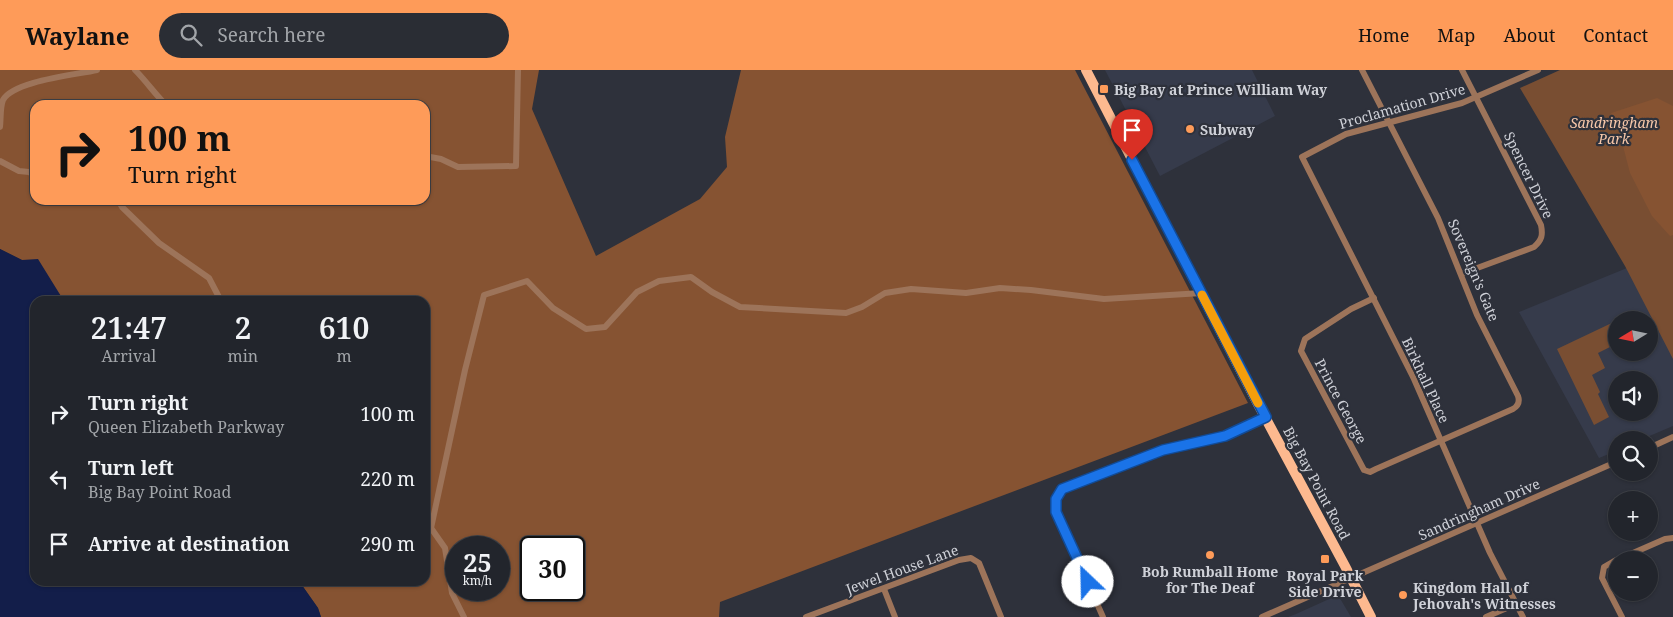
<!DOCTYPE html>
<html lang="en">
<head>
<meta charset="utf-8">
<style>
	:root { --surface:#22252c; --page:#2a2d34; --text:#f1f3f6; --muted:#a2a5a9; --line:#3f4248; --accent:#fe9b59 }
	body { margin:0; font-family:"Noto Serif",serif; background:var(--page); color:var(--text); height:100vh; display:flex; flex-direction:column; font-size:19px; white-space:nowrap }
	* { box-sizing:border-box; margin:0 }
	p { font-size:16px; color:var(--muted) }
	.icon { flex:none; width:28px; height:28px; fill:none; stroke:currentColor; stroke-width:2; stroke-linecap:round; stroke-linejoin:round }
	.map { position:relative; flex:1; overflow:hidden }
	.sheet { position:absolute; left:30px; top:226px; width:400px; height:290px; display:flex; flex-direction:column; background:var(--surface); border-radius:15px; box-shadow:0 1px 4px #0004,0 0 0 1px var(--line) }
	.sheet>* { flex:none }
	.hud { position:absolute; left:30px; top:30px; width:400px; height:105px; border-radius:15px; box-shadow:0 1px 4px #0004,0 0 0 1px var(--line); background:#fe9b59; color:#111; overflow:hidden }
	.needle { width:32px; rotate:260deg }
	.buttons { position:absolute; left:1608px; top:241px; display:grid; gap:10px }
	.buttons a { display:grid; place-items:center; width:50px; height:50px; border-radius:50%; background:var(--surface); box-shadow:0 1px 4px #0004,0 0 0 1px var(--line); font-size:25px }
	.speed { position:absolute; left:445px; top:466px; display:flex; gap:10px; font-size:25px; font-weight:700; text-align:center }
	.speed>* { display:grid; place-content:center; width:65px; height:65px; border-radius:50%; background:var(--surface); box-shadow:0 1px 4px #0004,0 0 0 1px var(--line); line-height:1 }
	.speed small { font-size:12px; font-weight:400 }
	.speed .limit { border:2px solid #111; border-radius:8px; background:#fff; color:#111 }
	.pin { position:absolute; display:grid; place-items:center; width:42px; height:42px; color:#fff; margin:-51px -21px; border-radius:50% 50% 50% 0; rotate:-45deg; box-shadow:0 0 5px #0007 }
	.pin .icon { rotate:45deg }
	.me { position:absolute; width:55px; margin:-28px; rotate:336deg; stroke-linejoin:round; filter:drop-shadow(0 0 4px #0008) }
	.turn { display:flex; align-items:center; gap:18px; height:105px; padding:0 15px; font-size:22px }
	.turn .icon { width:65px; height:65px; stroke-width:2.5 }
	.turn b { display:block; font-size:35px; line-height:42px }
	.eta { display:flex; justify-content:space-evenly; align-items:center; height:85px; text-align:center }
	.eta b { font-size:30px; font-weight:600; line-height:35px }
	ul { padding:0; list-style:none }
	li { display:flex; align-items:center; gap:15px; height:65px; padding:0 15px }
	li div { flex:1 }
	li b { display:block; font-size:19px }
	li em { font-style:normal }
	header { display:flex; align-items:center; gap:30px; box-sizing:border-box; height:70px; padding:0 25px; background:var(--accent); color:#111 }
	header strong { font-size:24px }
	nav { display:flex; gap:28px; margin-inline-start:auto; font-size:18px }
	.search { width:350px; height:45px; background:var(--page); display:flex; align-items:center; gap:12px; box-sizing:border-box; padding:0 18px; border-radius:28px; color:var(--muted); font-size:19px }
	.map>svg:first-child { display:block }
</style>
</head>
<body>
<header>
<strong>Waylane</strong>
<div class="search"><svg class="icon" aria-label="search" viewBox="0 0 24 24"><circle cx="10" cy="10" r="6"/><path d="M15 15l6 6"/></svg>Search here</div>
<nav><a>Home</a><a>Map</a><a>About</a><a>Contact</a></nav>
</header>
<div class="map">
<svg width="1673" height="547" viewBox="0 0 1673 547">
	<rect width="100%" height="100%" fill="#2e313b"/>
	<!-- built -->
	<g fill="#363b4b" fill-rule="evenodd">
		<path d="M1105,0H1252L1275,46L1160,106Z"/>
		<path d="M1627,198L1673,287V356L1640,370H1616V381L1599,388L1519,242ZM1616,250H1649V282H1616ZM1616,310H1649V342H1616Z"/>
		<path d="M1338,525L1351,547H1288L1296,544Z"/>
	</g>
	<!-- green -->
	<g fill="#794e32">
		<path d="M1560,0H1673V289L1625,196L1520,18Z"/>
		<path d="M1616,251V274L1598,283L1605,298L1592,305L1600,322L1598,324L1609,347L1594,355L1557,279Z"/>
	</g>
	<!-- forest -->
	<g fill="#865332" fill-rule="evenodd">
		<path d="M0,0H539L532,39L596,186L700,129L727,97L725,67L741,0H1075L1248,333L720,532L719,547H321L318,538L299,511H425V231H64L22,190L0,179ZM35,35H425V130H35ZM456,478H499V520H456ZM531,478H574V520H531Z"/>
		<path d="M1657,28L1673,36V165L1670,166L1652,146L1630,103L1618,57L1611,43Z"/>
	</g>
	<!-- water -->
	<path fill="#131e4a" d="M0,179L22,190L38,189L64,231H35V511H299L318,538L321,547H0Z"/>
	<g fill="none" stroke-linecap="round" stroke-linejoin="round">
		<!-- minor -->
		<g stroke="#9d745a" stroke-width="6">
			<path d="M135,0C146,11 155,24 166,35"/>
			<path d="M1362,0L1438,148L1477,245L1518,326C1520,332 1518,336 1513,339L1376,399L1370,402L1364,400L1301,281L1305,269L1351,239L1374,228"/>
			<path d="M0,57C1,48 0,38 3,30C13,11 75,5 97,0"/>
			<path d="M425,86L441,89L458,97L516,96L518,0"/>
			<path d="M0,91L19,101L29,102L35,106"/>
			<path d="M118,130L122,137L159,173L209,208L221,231"/>
			<path d="M292,130H298"/>
			<path d="M1461,204L1534,177C1542,170 1543,165 1541,155L1462,0"/>
			<path d="M1649,378L1673,367"/>
			<path d="M425,454L431,458L445,478L452,523L464,547"/>
			<path d="M431,458L465,300L484,225L527,211L553,238L586,259L605,257L637,222L659,211L691,207L712,222L740,237L846,243L862,237L885,223L911,219L966,223L1000,218L1031,220L1104,229L1202,223"/>
			<path d="M1616,490L1604,497L1602,508L1622,547"/>
			<path d="M1617,490L1665,469L1673,468"/>
			<path d="M884,519L895,547"/>
			<path d="M806,547L959,490L971,488L979,493L1001,547"/>
			<path d="M1103,547L1056,442C1055,433 1055,426 1062,419L1163,381L1225,366L1265,347"/>
			<path d="M1262,547L1616,392"/>
			<path d="M1486,547L1516,534"/>
			<path d="M1523,547L1490,483L1414,309L1302,87L1346,64L1462,33L1538,0"/>
		</g>
		<!-- primary -->
		<path stroke="#fdb98f" stroke-width="10" d="M1086,0L1258,334L1345,496L1371,547"/>
	</g>
	<g fill="none" stroke-linecap="round" stroke-linejoin="round">
		<!-- route casing -->
		<g stroke="#114b97" stroke-width="12">
			<path id="route" d="M1088,512L1056,442V429L1062,419L1163,380L1225,366L1266,347L1132,90"/>
		</g>
		<!-- route -->
		<use href="#route" stroke="#1a73e8" stroke-width="9"/>
		<!-- slow -->
		<path stroke="#f59e0b" stroke-width="9" d="M1202,225L1258,333"/>
	</g>
	<!-- markers -->
	<g fill="#fe9b59" stroke="#2e313b" stroke-width="2">
		<rect x="1099" y="14" width="10" height="10" rx="2.5"/>
		<circle cx="1190" cy="59" r="5"/>
		<circle cx="1210" cy="485" r="5"/>
		<rect x="1320" y="484" width="10" height="10" rx="2.5"/>
		<circle cx="1403" cy="525" r="5"/>
	</g>
	<g text-anchor="middle" dominant-baseline="central" stroke-width="4.5" stroke-linejoin="round" paint-order="stroke">
		<!-- poi labels -->
		<g font-size="14" font-weight="bold" fill="#cfd1d8" stroke="#2e313b" text-anchor="start">
			<text x="1114" y="19">Big Bay at Prince William Way</text>
			<text x="1200" y="59">Subway</text>
			<text x="1210" y="501" text-anchor="middle">Bob Rumball Home<tspan x="1210" dy="16">for The Deaf</tspan></text>
			<text x="1325" y="505" text-anchor="middle">Royal Park<tspan x="1325" dy="16">Side Drive</tspan></text>
			<text x="1413" y="517">Kingdom Hall of<tspan x="1413" dy="16">Jehovah's Witnesses</tspan></text>
		</g>
		<!-- street labels -->
		<g font-size="14" fill="#cfd1d8" stroke="#2e313b">
			<text transform="translate(1402 36) rotate(-16)">Proclamation Drive</text>
			<text transform="translate(1529 105) rotate(64)">Spencer Drive</text>
			<text transform="translate(1474 200) rotate(67)">Sovereign's Gate</text>
			<text transform="translate(1426 310) rotate(65)">Birkhall Place</text>
			<text transform="translate(1341 331) rotate(62)">Prince George</text>
			<text transform="translate(1317 413) rotate(62)">Big Bay Point Road</text>
			<text transform="translate(1479 439) rotate(-24)">Sandringham Drive</text>
			<text transform="translate(902 499) rotate(-20)">Jewel House Lane</text>
		</g>
		<!-- park labels -->
		<g font-size="14" font-style="italic" fill="#f7c7a9" stroke="#2e313b">
			<text x="1614" y="52">Sandringham<tspan x="1614" dy="16">Park</tspan></text>
		</g>
	</g>
</svg>
<div class="buttons">
<a><svg class="needle" viewBox="-14 -14 28 28"><path d="M0-13l5 13h-10z" fill="#e53935"/><path d="M0 13l5-13h-10z" fill="#a2a5a9"/></svg></a>
<a><svg class="icon" aria-label="sound" viewBox="0 0 24 24"><path d="M4 9h4l5-4v14l-5-4H4zM17 9q2 3 0 6"/></svg></a>
<a><svg class="icon" aria-label="search" viewBox="0 0 24 24"><circle cx="10" cy="10" r="6"/><path d="M15 15l6 6"/></svg></a>
<a>+</a>
<a>−</a>
</div>
<div class="speed"><div>25<small>km/h</small></div><div class="limit">30</div></div>
<div class="pin" style="left:1132px;top:90px;background:#d93025"><svg class="icon" aria-label="arrive" viewBox="0 0 24 24"><path d="M6 21V4h12l-3 4 3 4H6"/></svg></div>
<svg class="me" style="left:1088px;top:512px" viewBox="-20 -20 40 40"><circle r="19" fill="#fff"/><path d="M0-13L10 11 0 6-10 11z" fill="#1a73e8"/></svg>
<div class="hud">
<div class="turn"><svg class="icon" aria-label="right" viewBox="0 0 24 24"><path d="M7 20v-9h11M14 6l5 5-5 5"/></svg><div><b>100 m</b>Turn right</div></div>
</div>
<section class="sheet">
<div class="eta">
<div><b>21:47</b><p>Arrival</p></div>
<div><b>2</b><p>min</p></div>
<div><b>610</b><p>m</p></div>
</div>
<ul>
<li><svg class="icon" aria-label="right" viewBox="0 0 24 24"><path d="M7 20v-9h11M14 6l5 5-5 5"/></svg><div><b>Turn right</b><p>Queen Elizabeth Parkway</p></div><em>100 m</em></li>
<li><svg class="icon" aria-label="left" viewBox="0 0 24 24"><path d="M17 20v-9H6M10 6l-5 5 5 5"/></svg><div><b>Turn left</b><p>Big Bay Point Road</p></div><em>220 m</em></li>
<li><svg class="icon" aria-label="arrive" viewBox="0 0 24 24"><path d="M6 21V4h12l-3 4 3 4H6"/></svg><div><b>Arrive at destination</b></div><em>290 m</em></li>
</ul>
</section>
</div>
</body>
</html>
